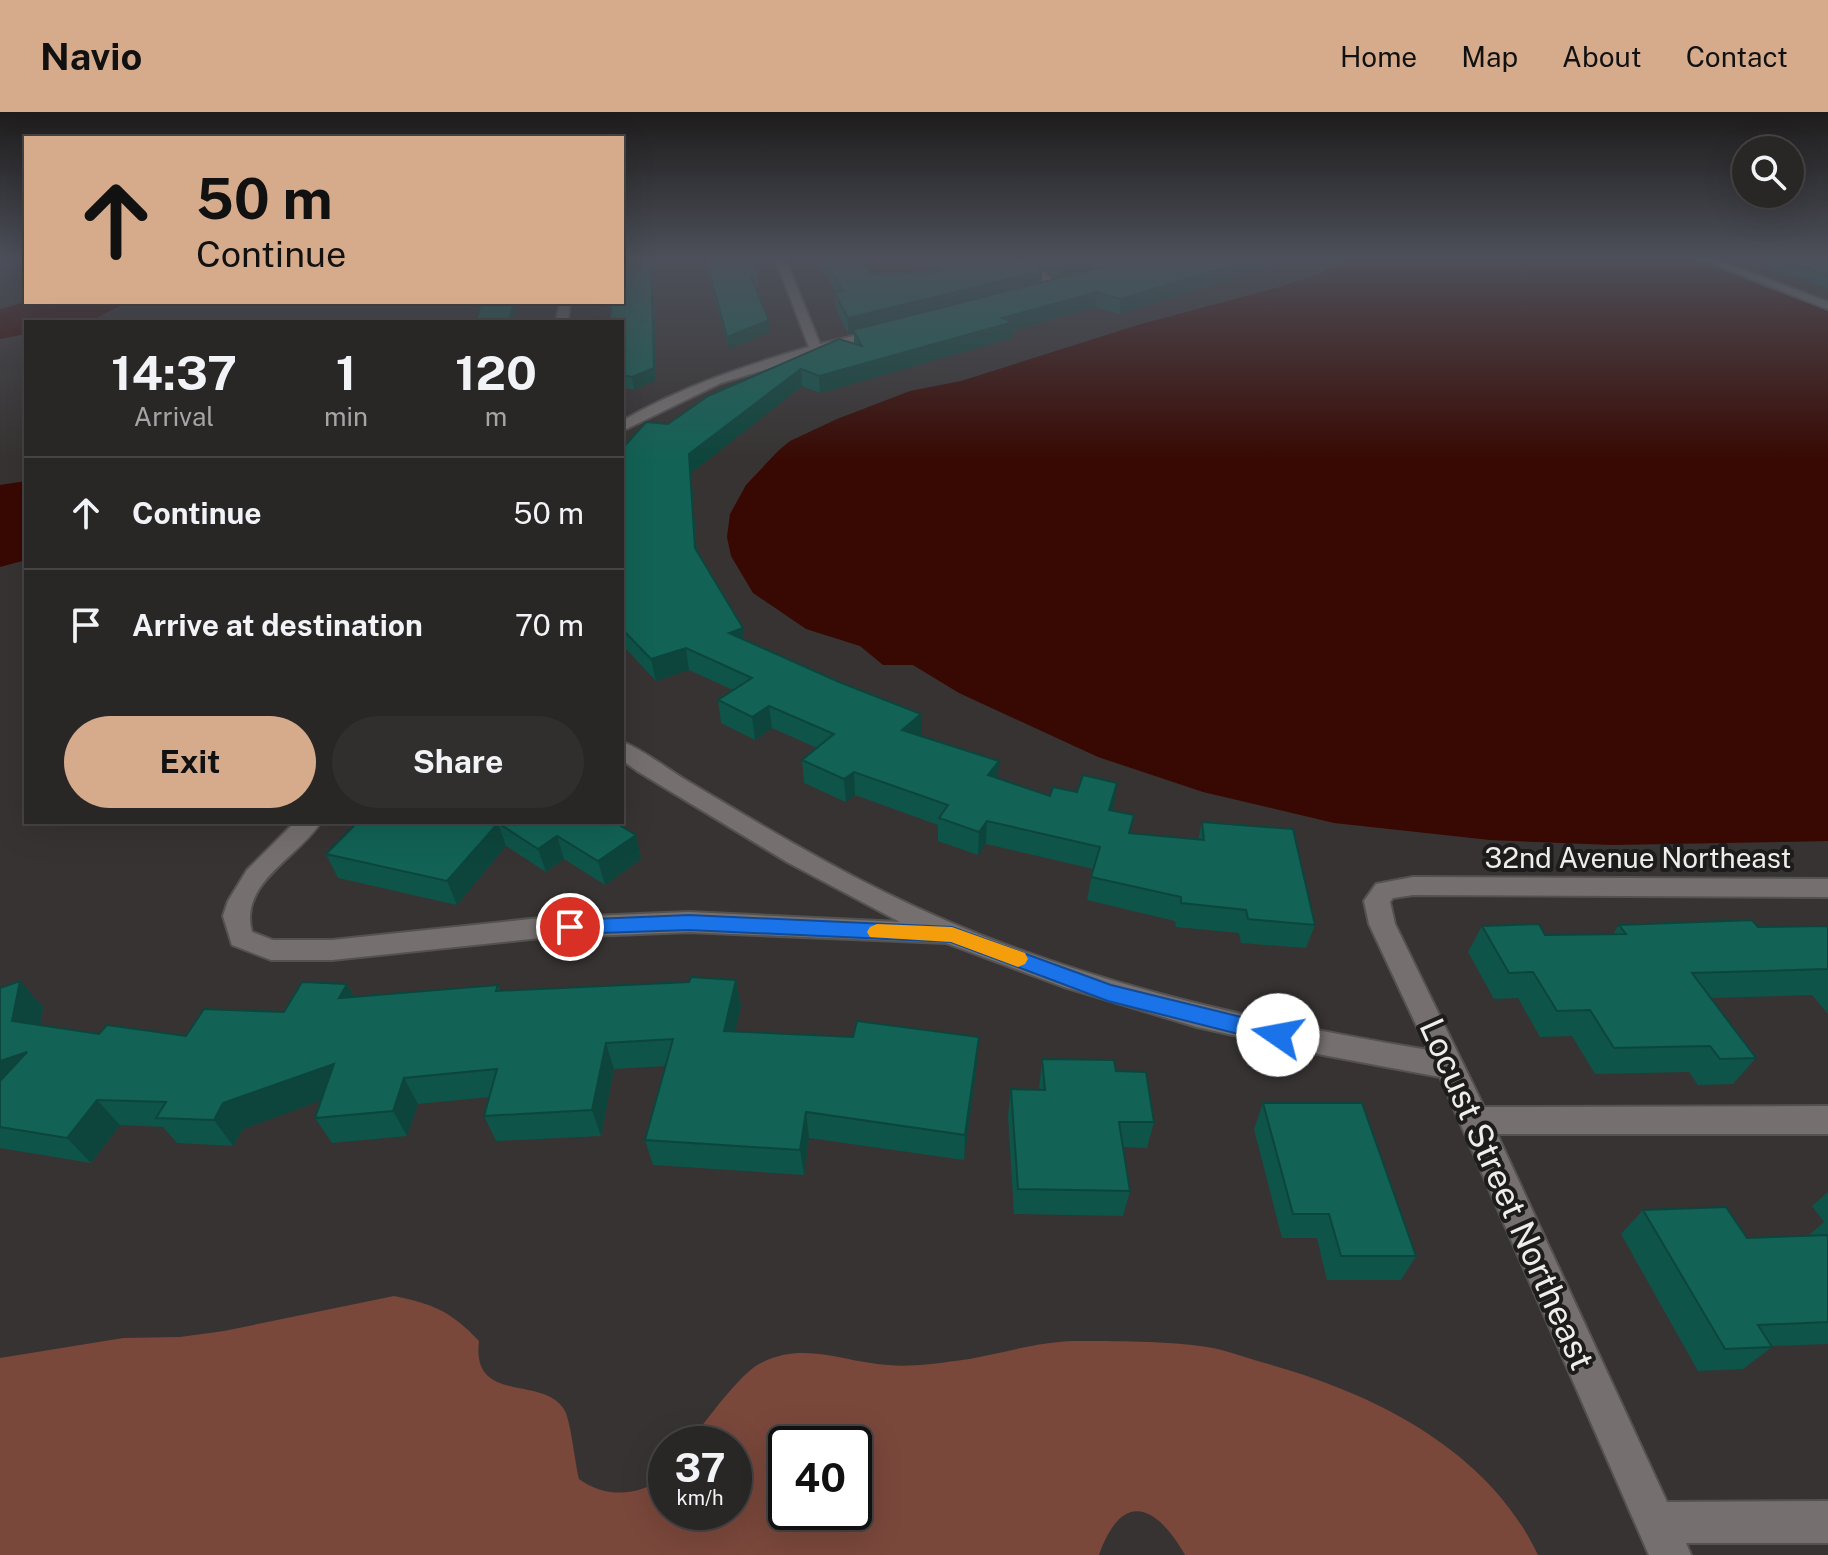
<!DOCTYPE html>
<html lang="en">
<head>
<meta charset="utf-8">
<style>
	:root { --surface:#292626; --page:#312e2e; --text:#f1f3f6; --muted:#a5a5a7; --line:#454343; --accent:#d6ab8b }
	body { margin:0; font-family:"Public Sans",sans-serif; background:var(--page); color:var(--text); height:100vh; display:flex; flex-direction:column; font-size:30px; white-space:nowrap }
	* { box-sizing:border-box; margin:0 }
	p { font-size:26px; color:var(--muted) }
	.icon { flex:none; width:44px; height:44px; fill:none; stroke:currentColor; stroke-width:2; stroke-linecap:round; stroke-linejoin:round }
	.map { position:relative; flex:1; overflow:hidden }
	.panel { position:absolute; left:24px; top:208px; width:600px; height:504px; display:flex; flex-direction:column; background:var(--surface); border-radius:0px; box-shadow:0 8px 32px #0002,0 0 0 2px var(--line) }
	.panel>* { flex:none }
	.top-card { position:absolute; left:24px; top:24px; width:600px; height:168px; border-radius:0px; box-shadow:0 8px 32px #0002,0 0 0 2px var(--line); background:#d6ab8b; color:#111; overflow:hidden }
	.buttons { position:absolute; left:1732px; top:24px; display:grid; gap:16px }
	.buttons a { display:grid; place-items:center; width:72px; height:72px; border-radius:50%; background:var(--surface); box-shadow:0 8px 32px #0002,0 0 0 2px var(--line); font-size:40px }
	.speed { position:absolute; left:648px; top:1314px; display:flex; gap:16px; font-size:40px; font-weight:700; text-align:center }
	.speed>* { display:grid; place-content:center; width:104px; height:104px; border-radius:50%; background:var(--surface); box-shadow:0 8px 32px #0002,0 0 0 2px var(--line); line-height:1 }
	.speed small { font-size:20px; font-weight:400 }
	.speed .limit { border:4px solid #111; border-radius:12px; background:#fff; color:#111 }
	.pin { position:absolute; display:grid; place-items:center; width:68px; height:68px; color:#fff; margin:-34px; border:4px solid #fff; border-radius:50%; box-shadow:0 2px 8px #0007 }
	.me { position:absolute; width:88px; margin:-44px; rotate:282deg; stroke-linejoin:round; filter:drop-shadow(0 0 6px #0008) }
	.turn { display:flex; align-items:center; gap:28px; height:168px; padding:0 40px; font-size:36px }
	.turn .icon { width:104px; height:104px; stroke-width:2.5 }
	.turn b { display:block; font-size:56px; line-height:68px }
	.eta { display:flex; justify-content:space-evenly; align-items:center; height:136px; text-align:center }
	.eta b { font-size:48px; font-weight:700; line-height:56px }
	.action { display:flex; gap:16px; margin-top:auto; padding:16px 40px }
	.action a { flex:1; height:92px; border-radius:48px; background:var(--accent); color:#111; font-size:32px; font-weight:700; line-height:92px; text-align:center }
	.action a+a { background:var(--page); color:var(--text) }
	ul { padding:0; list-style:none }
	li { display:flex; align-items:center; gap:24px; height:112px; padding:0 40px; border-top:2px solid var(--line) }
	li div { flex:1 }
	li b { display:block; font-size:30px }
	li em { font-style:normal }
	header { display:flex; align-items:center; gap:48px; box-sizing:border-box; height:112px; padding:0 40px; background:var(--accent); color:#111 }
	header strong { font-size:38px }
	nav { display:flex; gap:44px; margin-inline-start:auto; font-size:28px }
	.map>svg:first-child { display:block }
</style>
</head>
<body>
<header>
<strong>Navio</strong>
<nav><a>Home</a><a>Map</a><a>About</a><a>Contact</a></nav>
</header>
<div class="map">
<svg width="1828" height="1443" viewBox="0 0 1828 1443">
	<rect width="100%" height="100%" fill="#373332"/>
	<!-- green -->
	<path fill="#7a473b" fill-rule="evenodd" d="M394,1184C433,1192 451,1199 479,1229C471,1294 545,1262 565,1299C571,1311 575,1351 579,1367C606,1387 640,1384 666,1364V1400H734V1332H690L691,1328C705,1310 740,1262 759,1252C802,1228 843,1250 888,1253C909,1255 934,1252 955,1249C995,1244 1033,1230 1074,1229C1112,1229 1170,1229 1207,1235C1226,1238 1246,1246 1265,1251C1373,1281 1488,1337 1538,1443H1185C1156,1392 1122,1378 1099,1443H0V1246L123,1226L180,1225L224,1219ZM786,1332H854V1400H786Z"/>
	<!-- water -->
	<g fill="#380902">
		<path d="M1348,146H1688L1828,199V729L1612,733L1490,728L1334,711L1203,680L1098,645L959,581L913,553H883L860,534L806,517L753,481L731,444L727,425L730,402L746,373L778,339L790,329L837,307L910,279L961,269L1141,212L1276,176L1316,163Z"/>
		<path d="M26,190H123V192L89,210H26V222L0,227V197Z"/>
		<path d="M26,369V448L0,455V373Z"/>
	</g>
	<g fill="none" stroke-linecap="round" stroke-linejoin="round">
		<!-- minor casing -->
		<g stroke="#545251" stroke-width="4">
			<g id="minor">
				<path d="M775,146H785L820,232L883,217L889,220L721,271L622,319V309C681,275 744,254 809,235Z"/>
				<path d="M1019,146H1029L1058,174V178H1050Z"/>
				<path d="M1699,146H1712L1828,190V197Z"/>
				<path d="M1806,146L1828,149V155L1808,148Z"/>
				<path d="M560,190H570L568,210H556Z"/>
				<path d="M622,630C639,635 672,660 689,670C753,708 817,747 884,780C1055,865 1241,907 1428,938L1369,812L1364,789L1376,772L1413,765L1828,767V785L1413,783L1393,786L1390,790L1395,812L1484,995L1828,994V1022H1497L1667,1390L1828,1389V1431H1686L1691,1443H1649L1440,965L1323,943L1197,915L1064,875L946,831L689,820L540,826L332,848H271L232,833L223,804L228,789L247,758L295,710H321C299,745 238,771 252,820L273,828H332L540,806L689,800L900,810L787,750L637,659L622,648Z"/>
			</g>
		</g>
		<!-- minor -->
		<use href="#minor" fill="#75706f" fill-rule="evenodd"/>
	</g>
	<!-- wall -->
	<g fill="#0f5449">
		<path d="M622,146H656H653L656,268L634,278L622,275V210L611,197H609L608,190H622Z"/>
		<path d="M706,146L758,165V176H756L769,208L770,220L729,237L708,163Z"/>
		<path d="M815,146H860L872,163L931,160L919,146H1029L1042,159L1041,170L1055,167L1033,146H1283L1282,151L1120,202L1095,195L1013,219L1012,226L820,281L802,274L691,361L697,440L743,516L744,528L921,624L999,649L997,666L1050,684L1077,680L1117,671L1112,698L1131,721L1198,728L1202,710L1315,813L1306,836L1241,831L1239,821L1176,815L1175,809L1087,788L1093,757L986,732L978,743L938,729V713L855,683L846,690L804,671L802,648L817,636L772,616L755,628L721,611L718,588L733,578L689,558L656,569L622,533V337L668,312L854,232V220L848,222L835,195V180Z"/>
		<path d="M1743,146H1828V147L1744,146Z"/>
		<path d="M1774,148H1828V177L1805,168L1769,158Z"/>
		<path d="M358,710H614L636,723L641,747L605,773L564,747L546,760L506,734L457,793L338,766L326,742Z"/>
		<path d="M1619,813L1758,815L1828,814V902L1812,883L1711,886L1756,946L1733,972L1698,973L1689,960L1595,962L1572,924L1540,925L1518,886L1494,887L1468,840L1482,814L1545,823L1613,822Z"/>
		<path d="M736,868L741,894L735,919L977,951L964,1048L809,1026L804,1063L653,1053L645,1028L666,954L614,957L601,1024L496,1029L484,1004L489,985L418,992L407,1024L332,1031L315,1006L322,988L243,1017L233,1034L177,1031L163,1015L120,1013L91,1051L0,1036V876L20,869L43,895L40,913L99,922L186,924L284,900L347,872L354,885L498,873L500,879Z"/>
		<path d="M1042,947L1116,959L1154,1010L1147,1036L1123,1035L1130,1079L1123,1104L1014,1102L1008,1003L1011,977L1039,978Z"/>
		<path d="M1263,991L1416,1144L1401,1168H1327L1317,1126H1282L1254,1017Z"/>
		<path d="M1828,1080V1232L1771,1234L1772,1235L1743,1257L1698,1259L1621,1122L1643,1098L1747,1126L1808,1124L1824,1110L1812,1094Z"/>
	</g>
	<!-- shaded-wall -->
	<g fill="#0d453c">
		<path d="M651,146H653L656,268L634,278L632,265Z"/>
		<path d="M1095,146H1150L1057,169L1058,154Z"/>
		<path d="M1256,146H1283L1282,151L1120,202L1121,187Z"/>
		<path d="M1042,159L1041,173L853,218L854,220L848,222V206Z"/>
		<path d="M1097,180L1095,195L1013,219L1012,226L820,281L819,264L1002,206Z"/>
		<path d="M514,190H519L514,210H509Z"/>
		<path d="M769,208L770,220L729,237L727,225Z"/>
		<path d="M801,257L802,274L691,361L698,457L695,436L689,342Z"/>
		<path d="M743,516L745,538L729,521Z"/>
		<path d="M686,536L689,558L656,569L651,547Z"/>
		<path d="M769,594L772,616L755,628L752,605Z"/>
		<path d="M921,602V624L902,618Z"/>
		<path d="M999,649L997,672L988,663Z"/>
		<path d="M854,660L855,683L846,690L844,667Z"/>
		<path d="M1117,671L1114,694L1105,721L1109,698Z"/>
		<path d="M987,709L986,732L978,743L979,720Z"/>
		<path d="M498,711L506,734L457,793L447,769Z"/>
		<path d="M636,723L641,747L605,773L598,749Z"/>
		<path d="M557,724L564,747L546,760L538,737Z"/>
		<path d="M736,868L741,894L729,945L724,919Z"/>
		<path d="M20,869L43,895L36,935L12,909Z"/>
		<path d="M347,872L361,898L339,886Z"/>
		<path d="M979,925L977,951L964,1048L965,1023Z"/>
		<path d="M606,931L614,957L601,1024L592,998Z"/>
		<path d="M27,940L0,983V949Z"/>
		<path d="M334,952L350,978L243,1017L233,1034L214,1008L223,991Z"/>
		<path d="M404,966L418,992L407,1024L393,999Z"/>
		<path d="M97,988L120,1013L91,1051L67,1026Z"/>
		<path d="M806,1000L809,1026L804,1063L800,1038Z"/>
	</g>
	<!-- building -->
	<g fill="#126255" stroke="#0d453c" stroke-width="2">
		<path d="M622,146H651L654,256L632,265L622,263V210H609L612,190H622Z"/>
		<path d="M706,146H752L758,165H751L769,208L727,225L707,152Z"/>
		<path d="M822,146H860L872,163L942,159L930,146H1029L1042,159L848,206L834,180L843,179Z"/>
		<path d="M1049,146H1095L1058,154Z"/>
		<path d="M1138,146H1256L1121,187L1097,180L1002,206L1013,210L819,264L801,257L689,342L695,436L743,516L729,521L839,570L921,602L902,618L999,649L988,663L1050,684L1053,675L1077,680L1083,663L1117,671L1109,698L1134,703L1129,721L1204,728L1202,710L1293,717L1315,813L1248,807L1246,798L1181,791V785L1091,765L1100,735L987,709L979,720L939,706L948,693L854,660L844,667L802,648L834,622L769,594L752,605L718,588L752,566L686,536L651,547L622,517V337L646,310L668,312L708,284L839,227L862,234L853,218Z"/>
		<path d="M1774,148H1828V165L1810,157Z"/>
		<path d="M481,190H514L509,210H476Z"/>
		<path d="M358,710H614L636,723L598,749L557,724L538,737L498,711L447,769L326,742Z"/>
		<path d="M1752,808L1758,815L1828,814V857L1692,861L1756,946L1720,947L1710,934L1614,936L1590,898L1557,899L1533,860L1509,861L1482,814L1539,812L1545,823L1626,822L1619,813Z"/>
		<path d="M691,865L736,868L724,919L853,925L857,909L979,925L965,1023L806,1000L800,1038L645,1028L673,927L606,931L592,998L484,1004L497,957L404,966L393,999L315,1006L334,952L223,991L214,1008L156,1006L166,990L97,988L67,1026L0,1015V969L27,940L0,949V876L20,869L12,909L99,922L107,913L186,924L204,897L284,900L302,870L347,872L339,886L498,873L496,879L689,870Z"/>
		<path d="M1042,947L1114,948L1116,959L1146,960L1154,1010H1119L1130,1079L1018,1077L1011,977L1045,978Z"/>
		<path d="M1263,991H1362L1416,1144H1341L1329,1102H1293Z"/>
		<path d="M1726,1095L1747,1126L1828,1123V1210L1758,1213L1772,1235L1725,1237L1643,1098Z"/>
	</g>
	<!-- sky -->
	<linearGradient id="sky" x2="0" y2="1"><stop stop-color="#1e1c1c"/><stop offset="0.42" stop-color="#4d505a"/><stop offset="1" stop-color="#4d505a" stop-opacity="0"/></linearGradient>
	<rect width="1828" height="348" fill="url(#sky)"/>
	<!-- route -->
	<path fill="#1a73e8" stroke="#114b97" stroke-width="2" d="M689,803L952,815L1111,873L1278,914L1286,917L1289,923L1286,929L1278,932L1108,889L951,830L689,818L570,822L563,820L560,815L563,810L570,808Z"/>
	<!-- slow -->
	<path fill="#f59e0b" d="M877,812L952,815L1025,841L1028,847L1025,852L1018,855L951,830L870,825L867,820L870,815Z"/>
	<g text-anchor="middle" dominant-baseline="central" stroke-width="8" stroke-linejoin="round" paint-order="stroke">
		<!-- street labels -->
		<g font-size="28" fill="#efedec" stroke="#1d1b1b">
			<text x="1638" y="745">32nd Avenue Northeast</text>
		</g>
		<!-- near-street labels -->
		<g font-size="34" fill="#efedec" stroke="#1d1b1b">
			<text transform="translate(1507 1082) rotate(66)">Locust Street Northeast</text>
		</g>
	</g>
</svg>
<div class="buttons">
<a><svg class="icon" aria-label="search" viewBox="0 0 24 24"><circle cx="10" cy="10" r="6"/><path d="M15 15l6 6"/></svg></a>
</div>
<div class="speed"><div>37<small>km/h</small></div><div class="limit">40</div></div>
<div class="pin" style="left:570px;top:815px;background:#d93025"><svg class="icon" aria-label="arrive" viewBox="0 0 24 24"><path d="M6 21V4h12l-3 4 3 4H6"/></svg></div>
<svg class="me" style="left:1278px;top:923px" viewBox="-20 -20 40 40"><circle r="19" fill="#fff"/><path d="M0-13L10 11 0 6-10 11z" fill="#1a73e8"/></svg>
<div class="top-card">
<div class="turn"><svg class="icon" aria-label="ahead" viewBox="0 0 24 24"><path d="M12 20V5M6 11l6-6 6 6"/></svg><div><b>50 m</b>Continue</div></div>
</div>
<section class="panel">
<div class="eta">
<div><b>14:37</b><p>Arrival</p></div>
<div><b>1</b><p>min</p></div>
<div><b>120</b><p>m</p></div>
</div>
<ul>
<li><svg class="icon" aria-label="ahead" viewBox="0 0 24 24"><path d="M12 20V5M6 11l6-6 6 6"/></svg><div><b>Continue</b></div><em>50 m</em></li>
<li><svg class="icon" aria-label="arrive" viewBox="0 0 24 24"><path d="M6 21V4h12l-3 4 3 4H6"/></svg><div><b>Arrive at destination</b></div><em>70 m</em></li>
</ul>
<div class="action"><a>Exit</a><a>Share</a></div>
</section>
</div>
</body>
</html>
